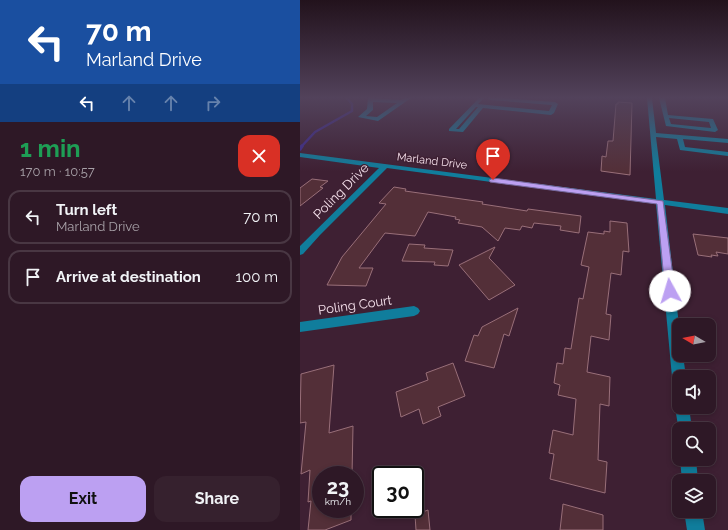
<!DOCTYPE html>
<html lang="en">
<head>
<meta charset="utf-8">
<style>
	:root { --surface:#2e1826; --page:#36212e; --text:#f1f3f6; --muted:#a7a0a7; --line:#493743; --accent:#bca0f2 }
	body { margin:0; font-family:Raleway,sans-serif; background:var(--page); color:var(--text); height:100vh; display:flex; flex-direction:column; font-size:15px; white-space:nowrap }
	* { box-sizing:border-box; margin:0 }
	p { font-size:13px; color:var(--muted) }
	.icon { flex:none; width:22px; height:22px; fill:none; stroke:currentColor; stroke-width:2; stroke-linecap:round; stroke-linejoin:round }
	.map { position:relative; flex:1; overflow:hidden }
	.sheet { display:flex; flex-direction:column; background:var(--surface); width:300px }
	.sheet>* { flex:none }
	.guide { background:#1a4fa0; color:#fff; overflow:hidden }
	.needle { width:26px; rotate:280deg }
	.fabs { position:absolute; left:372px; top:318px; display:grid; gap:8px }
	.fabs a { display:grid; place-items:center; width:44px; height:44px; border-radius:8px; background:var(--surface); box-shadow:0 2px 6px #0003,0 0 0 1px var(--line); font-size:20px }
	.speed { position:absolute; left:12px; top:466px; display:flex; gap:8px; font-size:20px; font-weight:700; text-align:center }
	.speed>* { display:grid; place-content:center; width:52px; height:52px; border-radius:50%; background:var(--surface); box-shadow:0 2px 6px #0003,0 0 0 1px var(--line); line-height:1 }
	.speed small { font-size:10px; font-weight:400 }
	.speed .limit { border:2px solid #111; border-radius:6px; background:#fff; color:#111 }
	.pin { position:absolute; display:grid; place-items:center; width:34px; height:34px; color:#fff; margin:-41px -17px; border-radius:50% 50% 50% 0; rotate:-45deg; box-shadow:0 0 4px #0007 }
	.pin .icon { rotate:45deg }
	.me { position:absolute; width:44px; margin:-22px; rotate:354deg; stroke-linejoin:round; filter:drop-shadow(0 0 3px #0008) }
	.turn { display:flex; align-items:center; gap:14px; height:84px; padding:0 20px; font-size:18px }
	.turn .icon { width:52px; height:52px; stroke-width:2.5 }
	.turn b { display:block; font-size:28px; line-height:34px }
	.lanes { display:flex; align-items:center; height:38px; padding:0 20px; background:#0003; justify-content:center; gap:20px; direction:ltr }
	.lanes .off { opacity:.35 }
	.round { display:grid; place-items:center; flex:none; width:42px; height:42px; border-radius:12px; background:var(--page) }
	.summary { display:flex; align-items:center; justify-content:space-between; height:68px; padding:0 20px }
	h1 { font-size:24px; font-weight:700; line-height:30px; color:#1e9e55 }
	.cta { display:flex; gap:8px; margin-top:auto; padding:8px 20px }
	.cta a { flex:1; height:46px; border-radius:12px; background:var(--accent); color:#111; font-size:16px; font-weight:700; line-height:46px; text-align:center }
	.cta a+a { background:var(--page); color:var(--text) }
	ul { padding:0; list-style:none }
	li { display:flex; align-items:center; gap:12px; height:54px; margin:0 8px 6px; padding:0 12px; border:2px solid var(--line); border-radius:12px }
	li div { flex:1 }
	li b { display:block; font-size:15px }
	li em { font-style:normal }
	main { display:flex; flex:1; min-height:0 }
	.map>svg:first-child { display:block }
</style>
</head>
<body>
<main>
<section class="sheet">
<div class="guide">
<div class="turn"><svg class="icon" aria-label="left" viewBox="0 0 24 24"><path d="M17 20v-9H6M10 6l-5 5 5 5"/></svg><div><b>70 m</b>Marland Drive</div></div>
<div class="lanes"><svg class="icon" aria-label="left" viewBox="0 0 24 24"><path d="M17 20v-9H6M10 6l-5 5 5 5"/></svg><svg class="icon off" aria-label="ahead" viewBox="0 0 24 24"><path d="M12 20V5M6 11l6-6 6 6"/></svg><svg class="icon off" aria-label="ahead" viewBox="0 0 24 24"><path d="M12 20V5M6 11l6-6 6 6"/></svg><svg class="icon off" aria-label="right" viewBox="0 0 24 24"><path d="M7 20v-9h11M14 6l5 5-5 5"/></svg></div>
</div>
<div class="summary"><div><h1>1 min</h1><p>170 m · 10:57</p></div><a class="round" style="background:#d93025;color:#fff"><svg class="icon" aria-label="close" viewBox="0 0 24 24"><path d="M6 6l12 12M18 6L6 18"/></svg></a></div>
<ul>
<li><svg class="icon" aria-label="left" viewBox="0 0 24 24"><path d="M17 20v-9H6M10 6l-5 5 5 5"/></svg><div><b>Turn left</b><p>Marland Drive</p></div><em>70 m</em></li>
<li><svg class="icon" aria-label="arrive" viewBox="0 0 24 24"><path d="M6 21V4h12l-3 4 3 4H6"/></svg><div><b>Arrive at destination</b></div><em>100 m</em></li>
</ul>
<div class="cta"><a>Exit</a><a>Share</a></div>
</section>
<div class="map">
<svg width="428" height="530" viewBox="0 0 428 530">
	<rect width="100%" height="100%" fill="#3e2033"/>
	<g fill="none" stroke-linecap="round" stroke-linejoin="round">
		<!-- stream-far1 -->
		<path stroke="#3c2a92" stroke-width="2.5" d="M1,147L15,132L52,111V104L47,98"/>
		<!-- stream -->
		<path stroke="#3c2a92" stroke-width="3.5" d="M0,149L2,146"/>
	</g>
	<!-- building -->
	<g fill="#532f38" stroke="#996f79">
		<path d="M318,102L332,103L330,175L301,171L302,156L306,157L308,141H313L316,104H318Z"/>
		<path d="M12,179L28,181L20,187L23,188L0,206V188Z"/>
		<path d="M94,187L106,189L105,191L112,192L183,202L182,204L227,211L228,209L281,216L279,233L260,230L261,226L234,223L232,228L222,226L220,230L205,228L198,241L182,227L158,223L160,220L155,219L156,217L128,212L115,236L85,233L59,268H73L66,286L27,285L42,257L86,204L79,203Z"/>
		<path d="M310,221L327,223L329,252L323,251L321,275L311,273L306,314L311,315L309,340L291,336L287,372L310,377L309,406L300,404L298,460L307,462L305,493L250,479L254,454L249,453L253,430L273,435L276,399L258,395L260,385L254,383L257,363L263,364L265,348L271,349L279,298L283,299L289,267L281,265L288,232L304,234V231L310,232Z"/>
		<path d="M393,234L428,238V254L416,252L418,256L411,255L412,257L398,255Z"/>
		<path d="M109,244L125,245L124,248L153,250L148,266L134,265L135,262L102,261Z"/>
		<path d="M195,247L189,258L215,285L189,300L159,265Z"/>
		<path d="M218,308L209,336L204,334L194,368L165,361L174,335L178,336L182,327Z"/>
		<path d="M153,363L165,396L138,407L141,416L123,424L119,409L101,417L96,392L128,380L126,373Z"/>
		<path d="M34,365L29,433L53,426L52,475H21V509H51V520L25,530H8L11,501L8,502L10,470L1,474L6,422L0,423L1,374Z"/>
		<path d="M263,504L303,515V530H260Z"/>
		<path d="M128,510L130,530H116L115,515Z"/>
	</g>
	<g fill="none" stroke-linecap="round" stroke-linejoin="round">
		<!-- minor -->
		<g fill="#107d9c" fill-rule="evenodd">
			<path d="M68,98L101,100L105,98H111L78,121L58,117L67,109ZM73,102L97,103L77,117L66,116L73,110Z"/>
			<path d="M179,98H184L178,104L249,111L252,105L190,100L187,98H201L255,102L258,104L254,113L251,115L183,108L163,132L149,131V129ZM176,107H178L159,129H156Z"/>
			<path d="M347,98H352L356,133L428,139V143L383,139L385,147L428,152V156L380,150L377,139L356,137L364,200L428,208V214L365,205L379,325V355H383L386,377H379V383L374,382L372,377L356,204L87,168L20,235L3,254L0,255V246L79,168L0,157V153L356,199Z"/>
			<path d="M359,98H365L368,115L413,119L418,130L415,132L366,126ZM369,118L409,122L411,128L371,124Z"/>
			<path d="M114,306L118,308L120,311L118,314L114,316L0,332V322Z"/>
			<path d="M379,401V407H389L392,429H379V432L375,407Z"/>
			<path d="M380,459H396L398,481H382Z"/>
			<path d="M384,511H402L405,530H387Z"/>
		</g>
	</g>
	<!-- sky -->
	<linearGradient id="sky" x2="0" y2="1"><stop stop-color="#22121c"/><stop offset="0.57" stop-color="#52425b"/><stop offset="1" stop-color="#52425b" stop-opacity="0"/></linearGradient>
	<rect width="428" height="172" fill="url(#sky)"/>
	<!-- route -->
	<path fill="#bca0f2" stroke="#7a689d" d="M193,178L363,201L375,291L374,294H367L365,291L357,204L190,182L189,180Z"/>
	<g text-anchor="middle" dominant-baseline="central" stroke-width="3" stroke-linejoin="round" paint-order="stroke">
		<!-- far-street labels -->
		<g font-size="11" fill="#f6e1ec" stroke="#3e2033">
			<text transform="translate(132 161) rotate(7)">Marland Drive</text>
		</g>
		<!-- street labels -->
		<g font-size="13" fill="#f6e1ec" stroke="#3e2033">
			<text transform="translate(41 191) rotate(-45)">Poling Drive</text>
			<text transform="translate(55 305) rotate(-8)">Poling Court</text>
		</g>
	</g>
</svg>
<div class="fabs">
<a><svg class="needle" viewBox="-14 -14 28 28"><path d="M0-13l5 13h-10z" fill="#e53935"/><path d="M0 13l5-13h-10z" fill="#a7a0a7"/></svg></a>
<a><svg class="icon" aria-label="sound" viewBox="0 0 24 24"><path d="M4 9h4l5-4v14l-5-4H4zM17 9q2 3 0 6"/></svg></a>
<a><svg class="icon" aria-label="search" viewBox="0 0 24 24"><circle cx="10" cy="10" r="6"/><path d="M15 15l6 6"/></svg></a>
<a><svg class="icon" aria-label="layers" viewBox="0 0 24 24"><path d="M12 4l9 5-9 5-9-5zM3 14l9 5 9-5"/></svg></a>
</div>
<div class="speed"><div>23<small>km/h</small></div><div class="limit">30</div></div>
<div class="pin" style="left:193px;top:180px;background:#d93025"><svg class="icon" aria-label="arrive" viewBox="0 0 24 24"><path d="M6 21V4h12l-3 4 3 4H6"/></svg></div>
<svg class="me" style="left:370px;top:291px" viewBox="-20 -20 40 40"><circle r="19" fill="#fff"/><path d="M0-13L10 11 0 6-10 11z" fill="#bca0f2"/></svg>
</div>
</main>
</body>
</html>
